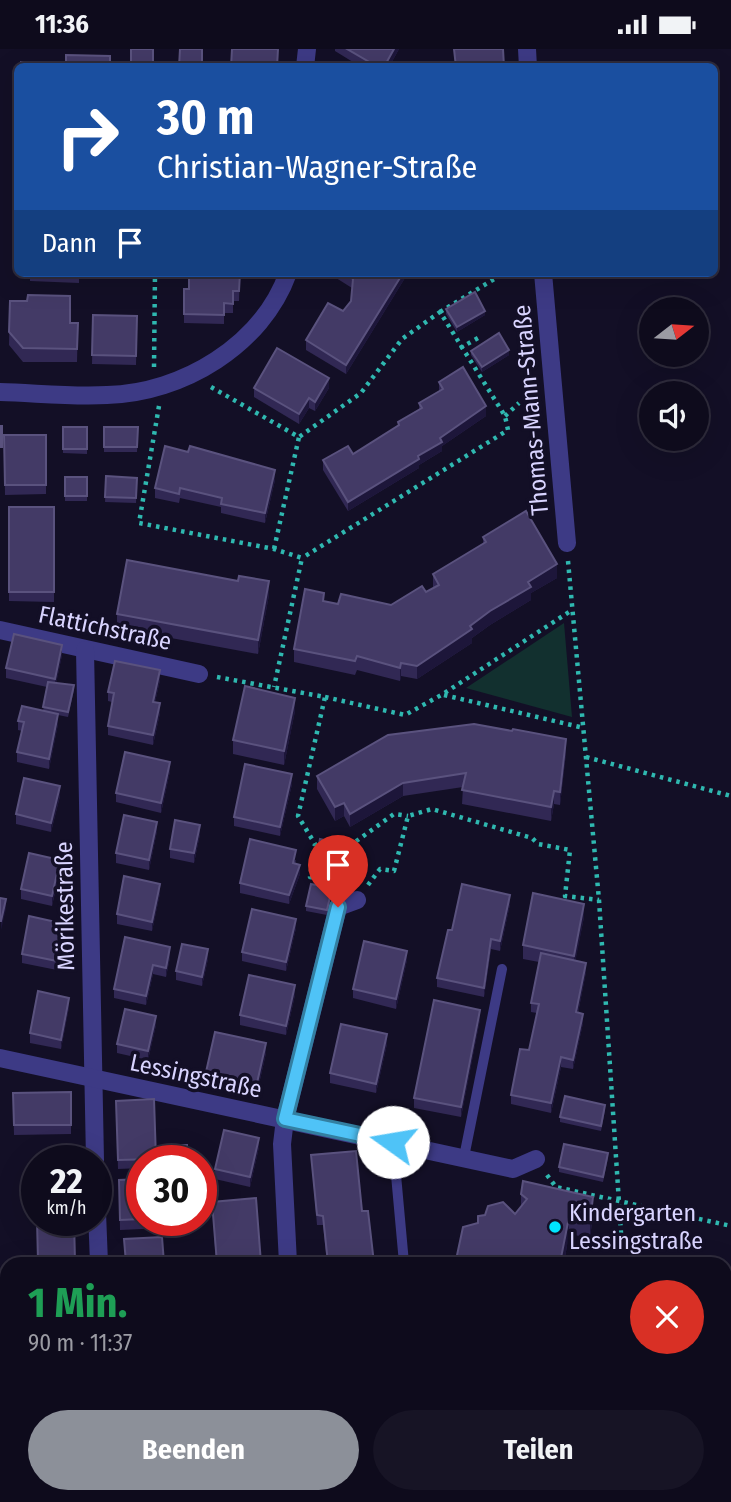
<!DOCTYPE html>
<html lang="de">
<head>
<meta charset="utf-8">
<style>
	:root { --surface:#0e0b1c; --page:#171425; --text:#f1f3f6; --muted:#9b9ba3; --line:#2e2b3b; --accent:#8c9099 }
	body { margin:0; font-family:"Fira Sans Condensed",sans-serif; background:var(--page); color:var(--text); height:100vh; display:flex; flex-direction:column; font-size:26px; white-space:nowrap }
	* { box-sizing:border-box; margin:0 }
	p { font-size:23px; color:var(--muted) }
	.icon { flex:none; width:38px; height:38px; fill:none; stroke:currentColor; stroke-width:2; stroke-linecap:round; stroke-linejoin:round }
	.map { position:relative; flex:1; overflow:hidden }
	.panel { position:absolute; left:0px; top:1208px; width:732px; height:247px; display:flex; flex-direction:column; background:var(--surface); border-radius:21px 21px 0 0; box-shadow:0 7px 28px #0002,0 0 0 2px var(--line) }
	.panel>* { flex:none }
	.hud { position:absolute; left:14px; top:14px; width:704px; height:214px; border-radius:10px; box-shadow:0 7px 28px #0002,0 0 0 2px var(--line); background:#1a4fa0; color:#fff; overflow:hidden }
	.needle { width:46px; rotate:73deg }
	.fabs { position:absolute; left:639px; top:248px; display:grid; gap:14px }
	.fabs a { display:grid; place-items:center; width:70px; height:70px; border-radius:50%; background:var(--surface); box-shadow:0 7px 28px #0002,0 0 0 2px var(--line); font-size:35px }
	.speed { position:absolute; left:21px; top:1096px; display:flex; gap:14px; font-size:35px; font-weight:700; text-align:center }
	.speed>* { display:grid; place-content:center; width:91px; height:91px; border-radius:50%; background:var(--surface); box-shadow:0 7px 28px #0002,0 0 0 2px var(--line); line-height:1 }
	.speed small { font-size:18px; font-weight:400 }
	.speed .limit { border:10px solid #d22; background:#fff; color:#111 }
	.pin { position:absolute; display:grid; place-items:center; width:60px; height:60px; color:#fff; margin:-72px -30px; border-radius:50% 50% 50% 0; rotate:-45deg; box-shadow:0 0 7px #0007 }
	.pin .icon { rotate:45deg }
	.me { position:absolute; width:77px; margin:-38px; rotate:283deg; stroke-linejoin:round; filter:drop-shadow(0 0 5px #0008) }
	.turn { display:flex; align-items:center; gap:24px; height:147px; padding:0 28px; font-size:32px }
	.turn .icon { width:91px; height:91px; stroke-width:2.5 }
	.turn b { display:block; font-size:49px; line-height:60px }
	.then { display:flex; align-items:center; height:66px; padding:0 28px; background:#0003; gap:14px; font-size:26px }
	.round { display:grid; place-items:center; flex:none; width:74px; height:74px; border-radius:37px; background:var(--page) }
	.overview { display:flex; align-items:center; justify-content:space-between; height:119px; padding:0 28px }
	h1 { font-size:42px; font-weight:700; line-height:52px; color:#1e9e55 }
	.cta { display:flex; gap:14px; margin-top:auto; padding:14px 28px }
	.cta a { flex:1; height:80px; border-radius:42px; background:var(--accent); color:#fff; font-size:28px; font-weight:700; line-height:80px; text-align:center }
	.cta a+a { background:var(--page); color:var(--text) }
	.status { display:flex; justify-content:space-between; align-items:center; height:49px; padding:0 35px; background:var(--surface); direction:ltr }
	.status svg { height:19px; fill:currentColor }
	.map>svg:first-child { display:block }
</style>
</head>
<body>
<div class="status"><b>11:36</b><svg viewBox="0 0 49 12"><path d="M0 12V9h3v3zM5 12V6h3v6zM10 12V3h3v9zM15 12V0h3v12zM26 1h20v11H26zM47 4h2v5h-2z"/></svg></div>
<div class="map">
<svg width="731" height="1453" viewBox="0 0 731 1453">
	<rect width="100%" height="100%" fill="#130f26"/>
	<!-- green -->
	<path fill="#12302f" d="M564,574L572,668L466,639Z"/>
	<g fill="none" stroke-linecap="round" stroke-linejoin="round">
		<!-- path -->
		<g stroke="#2fb8b0" stroke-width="4.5" stroke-dasharray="3.5 5" stroke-linecap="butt">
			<path d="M440,263L504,224"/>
			<path d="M460,299L478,289"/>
			<path d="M154,318L155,224"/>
			<path d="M211,338L299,388L361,344L402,290L440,263L505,367L508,381L302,509"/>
			<path d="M159,357L139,474L274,500L302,509L274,638"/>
			<path d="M505,367L519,354"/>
			<path d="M274,500L299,388"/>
			<path d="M568,512L599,851L623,1214"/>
			<path d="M217,628L325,648L298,767L315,795L310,828L343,834"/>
			<path d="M444,646L584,679"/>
			<path d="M325,648L405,666L443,645L572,561"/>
			<path d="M586,708L731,747"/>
			<path d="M345,833L355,793L394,765L408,767"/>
			<path d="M368,836L380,820L394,822L408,767L432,760L532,789L538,795L570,801L565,847L599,851"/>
			<path d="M547,1126L556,1138L731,1177"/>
			<path d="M539,1453L541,1447"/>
		</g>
		<!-- service -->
		<g stroke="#3d3a85" stroke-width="10">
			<path d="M393,1093L404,1214"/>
			<path d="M464,1108L502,920"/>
			<path d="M424,1447V1453"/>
		</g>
		<!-- minor -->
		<g stroke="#3d3a85" stroke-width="18">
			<path d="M527,0L528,18"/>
			<path d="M305,18L307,0"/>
			<path d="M543,224L567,494"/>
			<path d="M0,343C36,344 72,348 107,346C183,344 262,296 288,224"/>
			<path d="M0,581L199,625"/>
			<path d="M85,601L95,1111"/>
			<path d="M0,1009L513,1120L536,1110"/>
			<path d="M96,1138L99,1214"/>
			<path d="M288,1214L282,1095L285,1070L338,858L357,851"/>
			<path d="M301,1447L302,1453"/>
			<path d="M635,1447L636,1453"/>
		</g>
	</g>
	<!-- wall -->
	<g fill="#312854">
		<path d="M335,0H399L389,18H361L335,2Z"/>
		<path d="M30,224H128V227L79,225V234L30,232Z"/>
		<path d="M240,224L239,252H233V264H224V275L184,274V240H189Z"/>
		<path d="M333,224H408L346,325L306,301V291L343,262L351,252L352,239L333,227Z"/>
		<path d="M10,252L70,274H78L77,313H23L9,296Z"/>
		<path d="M446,260L485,266L457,283L446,265Z"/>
		<path d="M93,266L137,267L136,316L92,315Z"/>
		<path d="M471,302L509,306L482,323L471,306Z"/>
		<path d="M439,333L486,367L442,397V402L419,416V419L348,462L323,421V411L353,405L398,378V373L419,360V354L439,343Z"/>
		<path d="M254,339H329L315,362L309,359L299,375L254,348Z"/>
		<path d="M63,378H87V405L63,404Z"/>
		<path d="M104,378H138L137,403H104Z"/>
		<path d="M4,386H46V445L5,446Z"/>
		<path d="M106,427L137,429L136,454L105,453Z"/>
		<rect x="65" y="428" width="22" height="24"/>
		<path d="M275,431L265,474L221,464V458L180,449L179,454L155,449V439Z"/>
		<path d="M9,458H54V553L9,552Z"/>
		<path d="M483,488L557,529L531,544V551L490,576L472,589V594L417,630L401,627L400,632L357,621L355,626L294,613V600L324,552L338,555L391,556L426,543L433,539V525L483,495Z"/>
		<path d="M269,546L258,605L117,579V565Z"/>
		<path d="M62,606L56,634L74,641L68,668L58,666V675L49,720L17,713V703L22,682L18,681V672L43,662L47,638L6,629V619Z"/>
		<path d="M160,631L155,653L160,664L153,696L108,686V677L112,653L108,652V643Z"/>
		<path d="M295,662L284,716L233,705V691Z"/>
		<path d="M566,704L560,756L554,755L551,772L462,755L463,738L403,747L350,778L344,767L335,772L317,740V727Z"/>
		<path d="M170,722L161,764L116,753V744Z"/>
		<path d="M292,735L280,787L234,777V768Z"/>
		<path d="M60,747L51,783L16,775V765Z"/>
		<path d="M157,782L149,821L116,814V804Z"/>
		<path d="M200,785L194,814L170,809V800Z"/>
		<path d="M342,800L337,819L316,814V810Z"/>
		<path d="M296,811L295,815L300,825L289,855L240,844V834Z"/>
		<path d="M60,821L52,857L21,850V840Z"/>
		<path d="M160,844L152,882L117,875V865Z"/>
		<path d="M332,844L327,866L306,862V857Z"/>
		<path d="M510,855L500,902L491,900L484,948L437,938V929L452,881Z"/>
		<path d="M584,868L575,912L586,923L578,964L583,974L573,1020L561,1018L551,1064L511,1055V1046L529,1001L537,964L531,963V954L539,913L523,910V896Z"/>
		<path d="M296,879L286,922L242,912V903Z"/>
		<path d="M65,884L57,921L22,914V905Z"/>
		<path d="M125,888L170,908L166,928L153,925L146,956L114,949V940Z"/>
		<path d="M208,910L202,937L176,931V922Z"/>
		<path d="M407,911L396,960L353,949V940Z"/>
		<path d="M295,946L286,986L240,976V966Z"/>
		<path d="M69,958L61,1000L30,994V984Z"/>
		<path d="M480,970L461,1068L414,1059V1049Z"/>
		<path d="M156,976L148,1011L117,1004V995Z"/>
		<path d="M387,995L376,1044L330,1034V1024Z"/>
		<path d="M266,1004L257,1044L206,1032V1023Z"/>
		<path d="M71,1043V1085L14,1086L13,1044Z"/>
		<path d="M154,1050L156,1111H142V1119L118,1120L116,1052Z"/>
		<path d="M605,1061L601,1082L560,1073V1068Z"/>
		<path d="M259,1098L250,1138L215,1130V1120Z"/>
		<path d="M311,1106L362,1162L374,1214H327L323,1176H317Z"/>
		<path d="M608,1109L603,1133L559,1123V1118Z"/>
		<path d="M142,1130V1171H163V1179L120,1181L119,1131Z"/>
		<path d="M521,1145L593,1165L590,1189L569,1185L564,1214H456V1211L515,1165L521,1158Z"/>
		<path d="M212,1153L261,1214H216Z"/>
		<path d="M37,1171H74L75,1214H38Z"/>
		<path d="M0,1319H7V1402L0,1403Z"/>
		<path d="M362,1447H387V1452L362,1453Z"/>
		<path d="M470,1447H523L522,1453H491L470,1449Z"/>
	</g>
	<!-- shaded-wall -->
	<g fill="#1d163a">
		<path d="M394,0H399L389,18H384Z"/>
		<path d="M403,224H408L346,325V316Z"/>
		<path d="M485,262V266L457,283V278Z"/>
		<path d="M509,301V306L482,323V318Z"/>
		<path d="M329,329V339L315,362V353Z"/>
		<path d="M309,349V359L299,375V365Z"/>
		<path d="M486,357V367L442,397V402L419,416V419L348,462V453L418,407L440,389Z"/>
		<path d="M275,421V431L265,474V464Z"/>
		<path d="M557,515V529L531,544V551L490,576L472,589V594L417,630V617L528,533Z"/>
		<path d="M269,532V546L258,605V591Z"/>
		<path d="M62,596V606L55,640V630Z"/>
		<path d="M401,614V627L400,632V619Z"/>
		<path d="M160,621V631L153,662V653Z"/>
		<path d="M295,649V662L284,716V702Z"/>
		<path d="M160,654V664L153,696V686Z"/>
		<path d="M58,665V675L49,720V710Z"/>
		<path d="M566,690V704L560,756V743Z"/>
		<path d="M170,713V722L161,764V754Z"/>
		<path d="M292,725V735L280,787V778Z"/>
		<path d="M403,734V747L350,778V765Z"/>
		<path d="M60,737V747L51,783V774Z"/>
		<path d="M554,742V755L551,772V758Z"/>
		<path d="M344,754V767L335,772V758Z"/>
		<path d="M157,773V782L149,821V811Z"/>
		<path d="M200,776V785L194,814V804Z"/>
		<path d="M60,811V821L52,857V847Z"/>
		<path d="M300,816V825L289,855V846Z"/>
		<path d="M160,835V844L152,882V873Z"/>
		<path d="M510,846V855L500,902V892Z"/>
		<path d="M6,850V860L1,881V872Z"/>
		<path d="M584,855V868L574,920V907Z"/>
		<path d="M296,870V879L286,922V913Z"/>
		<path d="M65,875V884L57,921V912Z"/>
		<path d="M491,890V900L484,948V939Z"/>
		<path d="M170,898V908L166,928V919Z"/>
		<path d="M208,900V910L202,937V928Z"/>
		<path d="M407,902V911L396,960V950Z"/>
		<path d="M586,914V923L576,973V963Z"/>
		<path d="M153,916V925L146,956V947Z"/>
		<path d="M295,936V946L286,986V977Z"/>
		<path d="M69,949V958L61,1000V991Z"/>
		<path d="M480,961V970L461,1068V1058Z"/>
		<path d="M583,965V974L573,1020V1011Z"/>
		<path d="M156,967V976L148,1011V1002Z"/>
		<path d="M387,985V995L376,1044V1035Z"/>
		<path d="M266,994V1004L257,1044V1034Z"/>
		<path d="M561,1008V1018L551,1064V1054Z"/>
		<path d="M259,1089V1098L250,1138V1128Z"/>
		<path d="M593,1148V1165L590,1189V1172Z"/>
		<path d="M569,1168V1185L564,1214H560Z"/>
	</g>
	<!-- building -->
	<g fill="#433a66" stroke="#5a527e" stroke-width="2">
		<rect x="131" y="0" width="22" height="18"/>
		<path d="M180,0H202V18H179Z"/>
		<path d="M232,0H278L277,18H231Z"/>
		<path d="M347,0H394L384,18H378Z"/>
		<path d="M454,0H503L504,18H456Z"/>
		<path d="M66,6L110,7V18H21V13H66Z"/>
		<path d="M189,224H240L239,242H233V255L224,254V266L184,265V240H189Z"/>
		<path d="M343,224H403L346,316L306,291L328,254L343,262L351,252L353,230Z"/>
		<path d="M475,243L485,262L457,278L446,260Z"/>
		<path d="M28,246L70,247V274H78L77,300L23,299L9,283L10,252H27Z"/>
		<path d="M93,266L137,267L136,307L92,306Z"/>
		<path d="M499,284L509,301L482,318L471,302Z"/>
		<path d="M277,299L329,329L315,353L309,349L299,365L254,339Z"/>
		<path d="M463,318L486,357L440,389L442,393L418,407L419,410L348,453L323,411L348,397L353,405L399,376L398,373L422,359L419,354L443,340L439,333Z"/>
		<rect x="0" y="377" width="2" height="21"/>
		<rect x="63" y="378" width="24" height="22"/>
		<path d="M104,378H138L137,398H104Z"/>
		<path d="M4,386H46V436H5Z"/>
		<path d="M165,397L188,403L190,397L275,421L265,464L221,455L222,449L180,439L179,445L155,439Z"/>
		<path d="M106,427L137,429L136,449L105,448Z"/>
		<rect x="65" y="428" width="22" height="19"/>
		<rect x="9" y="458" width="45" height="85"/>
		<path d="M526,462L557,515L528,533L531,538L490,562L470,577L472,580L417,617L401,614L400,619L357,607L355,612L294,600L305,540L324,544L323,552L338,555L341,545L391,556L422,537L426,543L439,536L433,525L486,493L483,488Z"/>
		<path d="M127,511L238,532L239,527L269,532L258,591L117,565Z"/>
		<path d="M14,585L62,596L55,630L6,619Z"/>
		<path d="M115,612L160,621L153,653L160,654L153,686L108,677L114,644L108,643Z"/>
		<path d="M48,633L74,636L68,663L43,658Z"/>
		<path d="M245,637L295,649L284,702L233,691Z"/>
		<path d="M22,657L58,665L49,710L17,703L24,673L18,672Z"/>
		<path d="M474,675L512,682L513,680L566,690L560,743L554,742L551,758L462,741L466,724L403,734L350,765L344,754L335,758L317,727L388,686Z"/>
		<path d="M125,703L170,713L161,754L116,744Z"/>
		<path d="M245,715L292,725L280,778L234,768Z"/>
		<path d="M24,729L60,737L51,774L16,765Z"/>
		<path d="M124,766L157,773L149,811L116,804Z"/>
		<path d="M175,771L200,776L194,804L170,800Z"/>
		<path d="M250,790L296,801L293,814L300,816L289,846L240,834Z"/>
		<path d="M320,790L342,795L337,814L316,810Z"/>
		<path d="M29,804L60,811L52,847L21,840Z"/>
		<path d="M124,827L160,835L152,873L117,865Z"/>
		<path d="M311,835L332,839L327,861L306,857Z"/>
		<path d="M462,835L510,846L500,892L491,890L484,939L437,929L448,881H452Z"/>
		<path d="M533,844L584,855L574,907L523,896Z"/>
		<path d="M0,849L6,850L1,872H0Z"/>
		<path d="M252,860L296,870L286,913L242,903Z"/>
		<path d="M29,867L65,875L57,912L22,905Z"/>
		<path d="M125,888L170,898L166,919L153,916L146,947L114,940Z"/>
		<path d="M364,892L407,902L396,950L353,940Z"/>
		<path d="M182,895L208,900L202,928L176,922Z"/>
		<path d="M541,904L586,914L576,963L583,965L573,1011L561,1008L551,1054L511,1046L520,1000L529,1001L539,955L531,954Z"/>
		<path d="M249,926L295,936L286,977L240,966Z"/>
		<path d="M38,942L69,949L61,991L30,984Z"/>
		<path d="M434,951L480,961L461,1058L414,1049Z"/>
		<path d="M125,960L156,967L148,1002L117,995Z"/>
		<path d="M341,975L387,985L376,1035L330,1024Z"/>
		<path d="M215,983L266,994L257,1034L206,1023Z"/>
		<path d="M71,1043V1076H14L13,1044Z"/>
		<path d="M565,1047L605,1056L601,1077L560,1068Z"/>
		<path d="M154,1050L156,1110L118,1111L116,1052Z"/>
		<path d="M224,1081L259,1089L250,1128L215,1120Z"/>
		<path d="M564,1095L608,1104L603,1128L559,1118Z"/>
		<path d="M187,1096L188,1111H163L162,1097Z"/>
		<path d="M356,1102L362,1162H368L374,1214H328L323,1167L317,1166L311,1106Z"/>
		<path d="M71,1108V1111H37V1117V1109Z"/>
		<path d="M142,1130V1170L120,1171L119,1131Z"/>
		<path d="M523,1132L593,1148L590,1172L569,1168L560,1214H459L456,1211L463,1178L478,1174V1167L485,1166L488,1157L503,1153L515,1165L527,1150L521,1145Z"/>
		<path d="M256,1149L261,1214H217L212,1153Z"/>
		<path d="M37,1171H74L75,1212H38Z"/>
		<path d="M162,1188L164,1214H126L124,1190Z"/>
		<rect x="0" y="1319" width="7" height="74"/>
		<path d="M508,1447H521V1450Z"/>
		<path d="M567,1447H608L607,1453H565Z"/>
	</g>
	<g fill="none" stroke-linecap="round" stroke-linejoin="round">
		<!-- route casing -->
		<g stroke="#337fa1" stroke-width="18">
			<path id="route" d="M338,858L285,1070L393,1093"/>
		</g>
		<!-- route -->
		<use href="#route" stroke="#4fc3f7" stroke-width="12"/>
	</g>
	<!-- markers -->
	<circle fill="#00e5ff" stroke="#130f26" stroke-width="2.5" cx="555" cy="1178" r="7"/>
	<g text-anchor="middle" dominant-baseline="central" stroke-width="7" stroke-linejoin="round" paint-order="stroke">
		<!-- street labels -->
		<g font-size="24" fill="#d9d4ff" stroke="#130f26">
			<text transform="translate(531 361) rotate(-95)">Thomas-Mann-Straße</text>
			<text transform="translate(105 579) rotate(12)">Flattichstraße</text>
			<text transform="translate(65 857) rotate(-91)">Mörikestraße</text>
			<text transform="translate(196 1027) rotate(12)">Lessingstraße</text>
		</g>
		<!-- poi labels -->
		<g font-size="24" fill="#d9d4ff" stroke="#130f26" text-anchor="start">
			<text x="569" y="1164">Kindergarten<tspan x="569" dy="28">Lessingstraße</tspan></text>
		</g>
	</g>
</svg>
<div class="fabs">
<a><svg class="needle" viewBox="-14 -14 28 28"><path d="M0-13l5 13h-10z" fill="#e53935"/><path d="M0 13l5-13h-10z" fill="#9b9ba3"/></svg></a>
<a><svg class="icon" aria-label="sound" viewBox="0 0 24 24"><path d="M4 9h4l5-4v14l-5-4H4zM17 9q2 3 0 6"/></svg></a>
</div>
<div class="speed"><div>22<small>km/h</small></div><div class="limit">30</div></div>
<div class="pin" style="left:338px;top:858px;background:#d93025"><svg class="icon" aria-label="arrive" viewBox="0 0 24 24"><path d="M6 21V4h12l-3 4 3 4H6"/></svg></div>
<svg class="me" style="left:393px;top:1093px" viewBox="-20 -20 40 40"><circle r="19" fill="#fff"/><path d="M0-13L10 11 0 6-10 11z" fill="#4fc3f7"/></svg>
<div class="hud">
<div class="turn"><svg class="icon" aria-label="right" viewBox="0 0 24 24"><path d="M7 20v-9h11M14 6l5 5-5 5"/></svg><div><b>30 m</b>Christian-Wagner-Straße</div></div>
<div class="then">Dann<svg class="icon" aria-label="arrive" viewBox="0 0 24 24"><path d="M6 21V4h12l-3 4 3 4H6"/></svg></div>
</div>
<section class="panel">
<div class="overview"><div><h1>1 Min.</h1><p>90 m · 11:37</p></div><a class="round" style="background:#d93025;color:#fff"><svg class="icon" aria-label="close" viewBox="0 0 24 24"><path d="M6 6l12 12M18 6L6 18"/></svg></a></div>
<div class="cta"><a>Beenden</a><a>Teilen</a></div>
</section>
</div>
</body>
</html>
